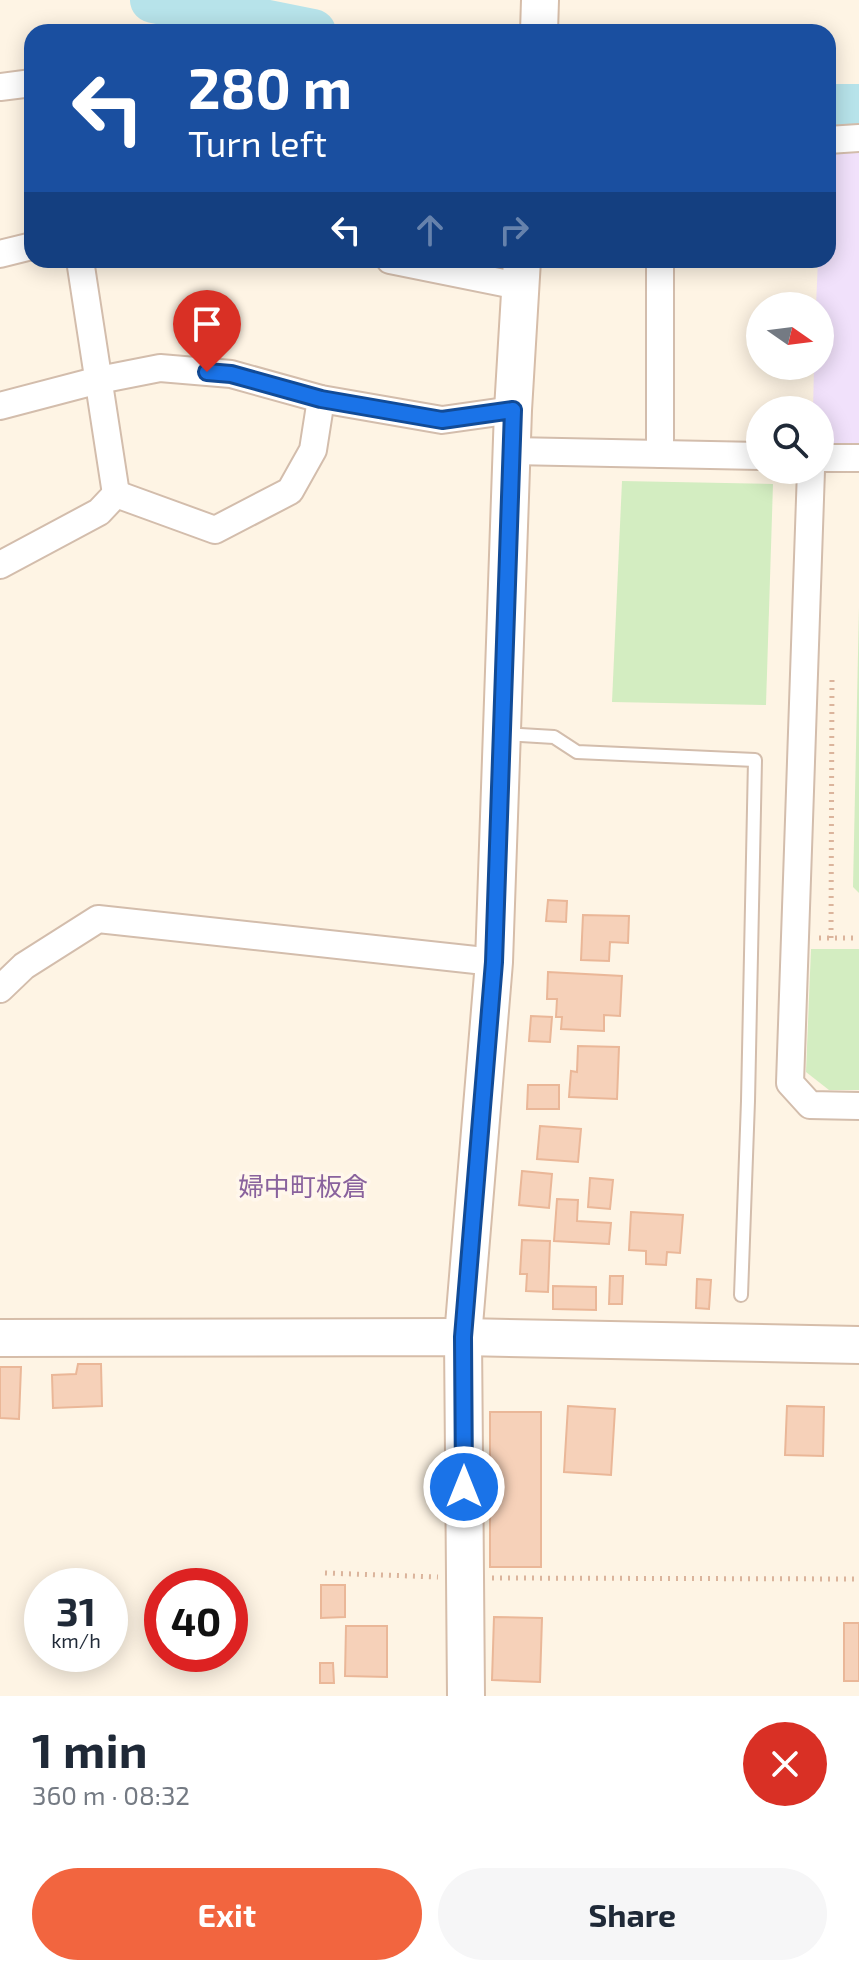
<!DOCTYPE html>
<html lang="en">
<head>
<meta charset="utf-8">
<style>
	:root { --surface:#fff; --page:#f6f6f7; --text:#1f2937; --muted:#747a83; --accent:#f2653f }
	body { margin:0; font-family:"Exo 2","Noto Sans JP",sans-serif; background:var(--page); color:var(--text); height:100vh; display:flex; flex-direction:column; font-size:30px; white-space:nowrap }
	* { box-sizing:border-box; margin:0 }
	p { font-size:26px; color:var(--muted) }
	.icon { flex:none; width:44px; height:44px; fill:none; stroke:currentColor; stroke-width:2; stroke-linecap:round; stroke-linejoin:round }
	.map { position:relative; height:1696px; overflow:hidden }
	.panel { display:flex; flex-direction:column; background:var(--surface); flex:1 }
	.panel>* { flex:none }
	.top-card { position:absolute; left:24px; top:24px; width:812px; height:244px; border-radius:24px; box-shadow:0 4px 20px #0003; background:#1a4fa0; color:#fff; overflow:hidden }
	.needle { width:52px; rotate:104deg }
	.controls { position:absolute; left:746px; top:292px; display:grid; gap:16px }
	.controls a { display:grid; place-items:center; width:88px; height:88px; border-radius:50%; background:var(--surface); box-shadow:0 4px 20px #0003; font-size:40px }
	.speed { position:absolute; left:24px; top:1568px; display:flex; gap:16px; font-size:40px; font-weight:700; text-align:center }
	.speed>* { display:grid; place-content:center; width:104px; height:104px; border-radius:50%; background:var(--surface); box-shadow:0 4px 20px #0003; line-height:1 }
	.speed small { font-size:20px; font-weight:400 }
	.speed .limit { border:12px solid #d22; background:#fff; color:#111 }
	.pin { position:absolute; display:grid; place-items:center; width:68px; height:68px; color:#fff; margin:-82px -34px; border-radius:50% 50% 50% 0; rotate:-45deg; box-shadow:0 0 8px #0007 }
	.pin .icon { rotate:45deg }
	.me { position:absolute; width:88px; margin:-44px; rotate:0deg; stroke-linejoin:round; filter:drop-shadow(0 0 6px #0008) }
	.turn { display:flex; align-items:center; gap:28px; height:168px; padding:0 32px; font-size:36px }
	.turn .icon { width:104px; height:104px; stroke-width:2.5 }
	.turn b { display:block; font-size:56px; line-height:68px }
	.lanes { display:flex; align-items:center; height:76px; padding:0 32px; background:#0003; justify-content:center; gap:40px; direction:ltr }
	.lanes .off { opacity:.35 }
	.round { display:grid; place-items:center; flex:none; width:84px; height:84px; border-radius:42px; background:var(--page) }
	.summary { display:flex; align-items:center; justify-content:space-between; height:136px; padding:0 32px }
	h1 { font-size:48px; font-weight:700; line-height:60px }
	.action { display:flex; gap:16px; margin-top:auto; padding:16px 32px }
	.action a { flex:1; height:92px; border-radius:48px; background:var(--accent); color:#fff; font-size:32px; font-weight:700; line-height:92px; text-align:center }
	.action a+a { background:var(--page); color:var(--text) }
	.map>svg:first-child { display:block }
</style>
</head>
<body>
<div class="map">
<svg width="859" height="1696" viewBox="0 0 859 1696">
	<rect width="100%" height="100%" fill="#fef4e4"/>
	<!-- education -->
	<path fill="#f1e1fb" d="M859,146V445L820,444V410H813L814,366H820V306H816L818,260H828V148Z"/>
	<!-- green -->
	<g fill="#d3edc1">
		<path d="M622,481L773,484L766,705L612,702Z"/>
		<path d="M859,607V893L853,887Z"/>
		<path d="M811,949H859V1090H829L806,1072Z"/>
	</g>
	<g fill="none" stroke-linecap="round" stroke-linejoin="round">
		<!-- river -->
		<g stroke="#b7e3ea" stroke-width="46">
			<path d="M153,0L313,32"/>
			<path d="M828,107H859"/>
		</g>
	</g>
	<!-- building -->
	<g fill="#f6d1b9" stroke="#eab798" stroke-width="2">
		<path d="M548,900L567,901L566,922L546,921Z"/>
		<path d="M583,915L629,916L628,943L610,942L609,961L581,960Z"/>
		<path d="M548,972L622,976L620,1016L604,1015V1031L561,1029L562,1017H556L557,999H547Z"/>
		<path d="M531,1016L552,1017L550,1042L529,1041Z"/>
		<path d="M578,1046L619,1047L617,1099L569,1097L571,1071L577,1072Z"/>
		<path d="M528,1085H559V1109H527Z"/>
		<path d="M540,1126L581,1129L578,1162L537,1159Z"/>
		<path d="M522,1171L552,1174L549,1208L519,1205Z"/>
		<path d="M590,1178L613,1180L610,1209L588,1207Z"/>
		<path d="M557,1199L578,1200L577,1221L611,1223L609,1244L554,1241Z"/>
		<path d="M631,1212L683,1215L680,1253L667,1252L666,1265L646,1264V1251L629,1250Z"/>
		<path d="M522,1240L550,1241L548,1292L526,1291L527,1274H520Z"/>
		<path d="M610,1276H623L622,1304H609Z"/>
		<path d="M697,1279L711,1280L709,1309L696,1308Z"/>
		<path d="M553,1286L596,1287V1310L553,1309Z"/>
		<path d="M78,1364H101L102,1406L53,1408L52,1375L76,1374Z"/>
		<path d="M0,1367H21L19,1419L0,1418Z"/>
		<path d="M568,1406L615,1409L611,1475L564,1472Z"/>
		<path d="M787,1406L824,1407L823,1456L785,1455Z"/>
		<rect x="490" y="1412" width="51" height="155"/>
		<path d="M321,1585H345V1617L321,1618Z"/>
		<path d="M494,1617L542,1618L540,1682L492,1680Z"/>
		<rect x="844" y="1623" width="15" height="58"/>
		<path d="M346,1626H387V1677L345,1676Z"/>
		<path d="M320,1663H333L334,1683H320Z"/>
	</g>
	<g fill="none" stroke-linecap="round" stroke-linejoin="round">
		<!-- lane casing -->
		<g stroke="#d3bdac" stroke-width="16">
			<path id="lane" d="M505,734L554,737L577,752L755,760L748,1101L741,1295"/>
		</g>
		<!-- street casing -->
		<g stroke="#d3bdac" stroke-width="30">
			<g id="street">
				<path d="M0,87L32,83"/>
				<path d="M828,140L859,138"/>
				<path d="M0,254L32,246"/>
				<path d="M80,260L116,494"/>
				<path d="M390,260L519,286"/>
				<path d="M0,406L99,380L160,368L231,374L321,399L442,420L513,410"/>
				<path d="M512,451L760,456"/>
				<path d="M660,454V260"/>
				<path d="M820,458H859"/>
				<path d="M811,470L790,1083L810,1105L859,1106"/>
				<path d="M116,494L215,530L290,491L313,450L321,399"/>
				<path d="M0,565L99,512L116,494"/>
				<path d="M0,989L24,966L98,919L494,962"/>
			</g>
		</g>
		<!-- secondary casing -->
		<g stroke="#d6bda9" stroke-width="40">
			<g id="secondary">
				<path d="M539,32L540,0"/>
				<path d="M0,1338L463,1337L859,1345"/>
				<path d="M466,1696L463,1337L494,962L513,410L522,260"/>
			</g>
		</g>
		<!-- path -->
		<g stroke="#dbb49c" stroke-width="5" stroke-dasharray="2 6" stroke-linecap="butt">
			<path d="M819,938H859"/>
			<path d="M831,938L832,679"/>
			<path d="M325,1573L438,1577"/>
			<path d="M492,1578L859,1579"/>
		</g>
		<!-- lane -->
		<use href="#lane" stroke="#fff" stroke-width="12"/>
		<!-- street -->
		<use href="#street" stroke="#fff" stroke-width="26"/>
		<!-- secondary -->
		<use href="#secondary" stroke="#fff" stroke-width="36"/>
	</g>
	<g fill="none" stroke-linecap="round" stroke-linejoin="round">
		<!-- route casing -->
		<g stroke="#114b97" stroke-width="20">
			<path id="route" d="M207,372L231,374L321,399L442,420L513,410L494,962L463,1337L464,1487"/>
		</g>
		<!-- route -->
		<use href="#route" stroke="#1a73e8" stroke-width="14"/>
	</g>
	<g text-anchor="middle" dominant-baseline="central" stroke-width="7" stroke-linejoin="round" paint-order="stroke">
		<!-- neighbourhood labels -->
		<g font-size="26" fill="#89629d" stroke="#fff7ec">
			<text x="303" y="1185">婦中町板倉</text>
		</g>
	</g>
</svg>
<div class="controls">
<a><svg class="needle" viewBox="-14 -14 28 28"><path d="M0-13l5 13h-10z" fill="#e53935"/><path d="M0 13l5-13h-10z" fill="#747a83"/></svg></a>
<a><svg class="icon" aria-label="search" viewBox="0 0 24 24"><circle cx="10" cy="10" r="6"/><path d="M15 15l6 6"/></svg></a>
</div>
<div class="speed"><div>31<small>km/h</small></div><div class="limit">40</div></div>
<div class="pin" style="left:207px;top:372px;background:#d93025"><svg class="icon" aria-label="arrive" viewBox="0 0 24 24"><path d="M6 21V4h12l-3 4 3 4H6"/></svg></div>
<svg class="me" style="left:464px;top:1487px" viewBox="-20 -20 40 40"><circle r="17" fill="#1a73e8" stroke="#fff" stroke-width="3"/><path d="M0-11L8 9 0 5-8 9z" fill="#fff"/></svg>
<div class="top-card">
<div class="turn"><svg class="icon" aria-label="left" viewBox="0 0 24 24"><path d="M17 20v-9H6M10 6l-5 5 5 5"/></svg><div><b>280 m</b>Turn left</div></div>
<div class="lanes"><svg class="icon" aria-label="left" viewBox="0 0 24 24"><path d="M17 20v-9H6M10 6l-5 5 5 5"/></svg><svg class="icon off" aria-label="ahead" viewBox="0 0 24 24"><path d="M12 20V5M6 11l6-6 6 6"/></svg><svg class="icon off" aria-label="right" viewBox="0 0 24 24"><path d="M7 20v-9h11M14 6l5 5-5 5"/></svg></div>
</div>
</div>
<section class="panel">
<div class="summary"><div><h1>1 min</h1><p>360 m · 08:32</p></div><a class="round" style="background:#d93025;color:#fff"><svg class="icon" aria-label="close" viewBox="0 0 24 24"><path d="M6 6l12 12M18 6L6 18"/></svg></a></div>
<div class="action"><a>Exit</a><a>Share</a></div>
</section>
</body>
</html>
